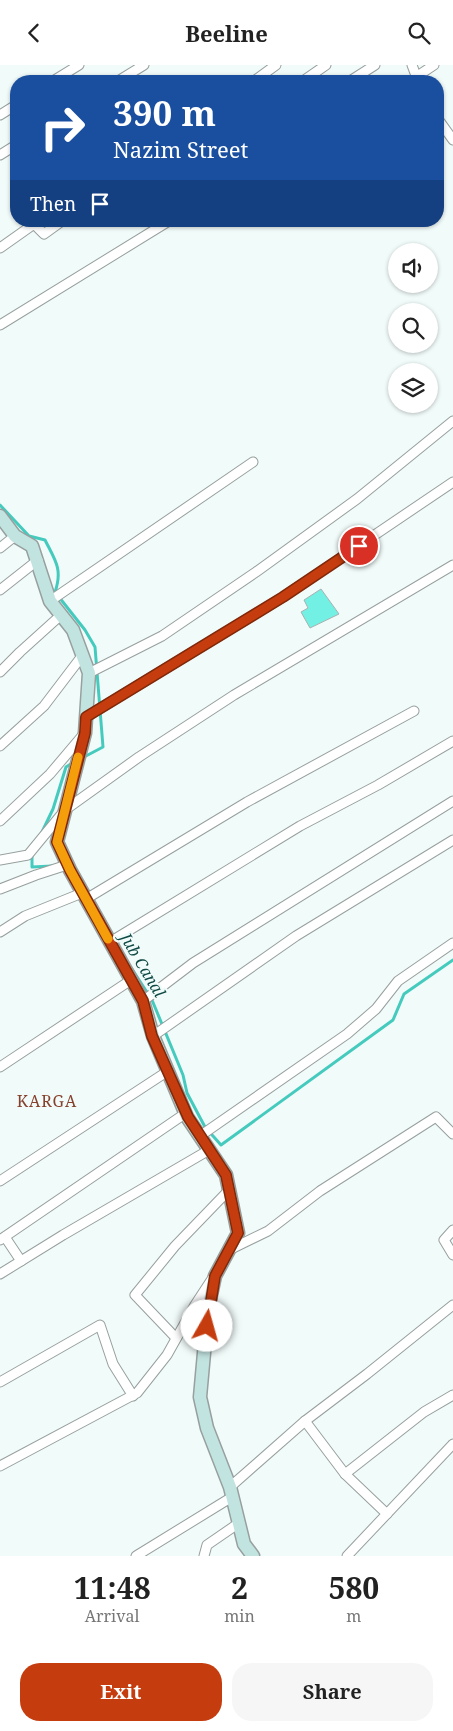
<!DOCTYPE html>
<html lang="en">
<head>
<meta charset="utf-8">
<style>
	:root { --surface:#fff; --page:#f6f6f6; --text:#222; --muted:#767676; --accent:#c53d0e }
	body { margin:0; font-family:"Noto Serif",serif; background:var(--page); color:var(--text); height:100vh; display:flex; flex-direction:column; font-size:19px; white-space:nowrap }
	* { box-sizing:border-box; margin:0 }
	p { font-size:16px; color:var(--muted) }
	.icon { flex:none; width:28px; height:28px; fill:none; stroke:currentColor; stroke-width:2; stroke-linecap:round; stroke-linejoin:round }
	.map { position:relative; height:1491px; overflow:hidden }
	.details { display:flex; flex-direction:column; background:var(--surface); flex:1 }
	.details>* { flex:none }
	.top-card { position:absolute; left:10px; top:10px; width:434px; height:152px; border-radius:20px; box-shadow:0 1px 4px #0004; background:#1a4fa0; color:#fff; overflow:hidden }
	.buttons { position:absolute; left:388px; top:178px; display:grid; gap:10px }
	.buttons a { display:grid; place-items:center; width:50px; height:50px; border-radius:50%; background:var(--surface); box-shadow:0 1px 4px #0004; font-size:25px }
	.pin { position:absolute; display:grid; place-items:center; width:42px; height:42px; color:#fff; margin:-21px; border:2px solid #fff; border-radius:50%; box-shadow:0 1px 5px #0007 }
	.me { position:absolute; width:55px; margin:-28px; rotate:7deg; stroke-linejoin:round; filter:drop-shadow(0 0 4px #0008) }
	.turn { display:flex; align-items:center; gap:18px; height:105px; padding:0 20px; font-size:22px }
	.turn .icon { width:65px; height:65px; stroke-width:2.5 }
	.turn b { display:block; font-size:35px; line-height:42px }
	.then { display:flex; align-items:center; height:48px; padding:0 20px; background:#0003; gap:10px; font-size:19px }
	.eta { display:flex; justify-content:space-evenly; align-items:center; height:85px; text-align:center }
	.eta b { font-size:30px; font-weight:700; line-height:35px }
	.action { display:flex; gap:10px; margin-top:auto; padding:10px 20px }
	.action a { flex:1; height:58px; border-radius:20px; background:var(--accent); color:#fff; font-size:20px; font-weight:700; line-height:58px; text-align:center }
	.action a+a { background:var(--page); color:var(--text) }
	header { display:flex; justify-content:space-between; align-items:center; height:65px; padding:0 20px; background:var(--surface); font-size:22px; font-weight:700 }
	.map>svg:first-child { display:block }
</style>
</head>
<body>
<header><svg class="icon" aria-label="back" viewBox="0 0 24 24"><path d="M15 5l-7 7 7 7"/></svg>Beeline<svg class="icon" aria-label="search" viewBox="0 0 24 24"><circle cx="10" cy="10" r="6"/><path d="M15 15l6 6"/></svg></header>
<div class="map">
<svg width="453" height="1491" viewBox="0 0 453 1491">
	<rect width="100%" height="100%" fill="#f1fbfa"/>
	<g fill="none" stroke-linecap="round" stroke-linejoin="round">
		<!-- stream -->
		<g stroke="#45cabe" stroke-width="3">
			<path d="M0,440L29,471L45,475C55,495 63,504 55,527L85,565L95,582L103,682L84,692"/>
			<path d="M42,767L53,744L66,702L74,697"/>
			<path d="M32,788V802L52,801"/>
			<path d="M132,904L152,935L183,1010L187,1028L205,1062L221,1080L393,955L404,929L453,895"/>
		</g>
	</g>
	<!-- building -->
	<path fill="#71f0e3" stroke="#a9b2b1" d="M321,524L339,549L310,563L301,547L308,543L304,535Z"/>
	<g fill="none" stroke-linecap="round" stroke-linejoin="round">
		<!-- street casing -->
		<g stroke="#97a09e" stroke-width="11">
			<g id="street">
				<path d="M412,0L418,16"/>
				<path d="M416,12L434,0"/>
				<path d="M53,16L79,0"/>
				<path d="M118,16L144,0"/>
				<path d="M254,16L276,0"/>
				<path d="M303,16L326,0"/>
				<path d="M350,16L375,0"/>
				<path d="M0,50L16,40"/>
				<path d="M438,54L453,75"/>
				<path d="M0,90L16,80"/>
				<path d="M0,183L34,159L44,169L62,156"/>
				<path d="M0,260L169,156"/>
				<path d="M0,483L15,471"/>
				<path d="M0,525L38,495"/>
				<path d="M50,536L253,397"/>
				<path d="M0,607L20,587L61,550"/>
				<path d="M89,608L162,571L256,507L357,434L453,356"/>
				<path d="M86,652L283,532L453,417"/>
				<path d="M0,681L44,641L82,591"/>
				<path d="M0,756L50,709L83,670"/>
				<path d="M0,795L28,790L65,745L139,692L234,630L453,500"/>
				<path d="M0,824L36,810L67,800"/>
				<path d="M86,834L247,737L414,646"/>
				<path d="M0,867L25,851L82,828"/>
				<path d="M110,877L300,761L378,720L453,676"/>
				<path d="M143,936L193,898L453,736"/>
				<path d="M153,971L296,871L453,775"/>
				<path d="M0,1002L131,915"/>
				<path d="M200,1071L347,969L376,944L398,916L453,878"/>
				<path d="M0,1116L168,1006"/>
				<path d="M453,1165L444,1175L453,1190"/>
				<path d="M5,1172L21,1196"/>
				<path d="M0,1175L186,1048"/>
				<path d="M229,1185L268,1166L320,1126L436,1052L453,1069"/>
				<path d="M0,1209L63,1170L209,1085"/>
				<path d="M176,1273L135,1230L175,1181L229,1125"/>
				<path d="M0,1317L100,1260L113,1299L133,1331"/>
				<path d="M305,1356L367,1309L453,1240"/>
				<path d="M0,1401L137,1328L167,1290L195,1240L212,1214"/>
				<path d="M345,1409L424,1347L453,1330"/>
				<path d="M230,1422L305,1356L345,1409L387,1449"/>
				<path d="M136,1491L232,1432"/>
				<path d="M204,1491L207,1480L239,1458"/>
				<path d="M347,1491L453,1379"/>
			</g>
		</g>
		<!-- secondary casing -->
		<g stroke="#97a09e" stroke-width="15">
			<path id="secondary" d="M0,451L15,471L32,481L50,536L73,565L89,608L85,668L57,777L70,805L143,936L153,971L187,1052L226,1110L238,1168L215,1211L208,1244L200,1332L207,1363L230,1422L244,1479L253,1491"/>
		</g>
		<!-- street -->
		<use href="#street" stroke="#fff" stroke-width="9"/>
		<!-- secondary -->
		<use href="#secondary" stroke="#c2e4e1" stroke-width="12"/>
	</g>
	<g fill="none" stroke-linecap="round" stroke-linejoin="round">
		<!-- route casing -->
		<g stroke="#802809" stroke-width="12">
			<path id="route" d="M207,1261L215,1211L238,1168L226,1110L188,1052L152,971L143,936L70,805L57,777L85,668L86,652L283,532L359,481"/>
		</g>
		<!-- route -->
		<use href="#route" stroke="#c53d0e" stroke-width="9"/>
		<!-- slow -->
		<path stroke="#f59e0b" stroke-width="9" d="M78,692L57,777L70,805L108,874"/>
	</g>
	<g text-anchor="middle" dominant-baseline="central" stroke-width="4.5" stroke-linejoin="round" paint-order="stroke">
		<!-- water labels -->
		<g font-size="16" font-style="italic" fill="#104a45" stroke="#f1fbfa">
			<text transform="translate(143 900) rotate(59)">Jub Canal</text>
		</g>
		<!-- neighbourhood labels -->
		<g font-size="16" letter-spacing="1" fill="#86412d" stroke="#f1fbfa">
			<text x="47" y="1036">KARGA</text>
		</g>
	</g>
</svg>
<div class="buttons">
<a><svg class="icon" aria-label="sound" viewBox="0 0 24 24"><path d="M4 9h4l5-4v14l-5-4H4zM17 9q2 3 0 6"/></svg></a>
<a><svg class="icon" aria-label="search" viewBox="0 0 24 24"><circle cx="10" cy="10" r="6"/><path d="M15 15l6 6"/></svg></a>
<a><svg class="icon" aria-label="layers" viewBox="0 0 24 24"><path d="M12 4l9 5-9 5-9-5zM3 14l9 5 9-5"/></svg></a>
</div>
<div class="pin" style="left:359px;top:481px;background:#d93025"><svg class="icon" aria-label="arrive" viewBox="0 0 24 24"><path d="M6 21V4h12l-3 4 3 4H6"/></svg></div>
<svg class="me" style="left:207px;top:1261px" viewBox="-20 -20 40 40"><circle r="19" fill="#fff"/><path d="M0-13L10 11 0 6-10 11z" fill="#c53d0e"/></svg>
<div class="top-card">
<div class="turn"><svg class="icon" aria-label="right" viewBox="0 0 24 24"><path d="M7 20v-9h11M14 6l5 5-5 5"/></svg><div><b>390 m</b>Nazim Street</div></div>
<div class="then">Then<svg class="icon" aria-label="arrive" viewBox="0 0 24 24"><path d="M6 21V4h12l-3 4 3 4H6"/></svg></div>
</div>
</div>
<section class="details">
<div class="eta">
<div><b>11:48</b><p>Arrival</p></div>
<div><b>2</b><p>min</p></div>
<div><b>580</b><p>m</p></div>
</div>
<div class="action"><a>Exit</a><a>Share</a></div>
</section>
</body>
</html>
